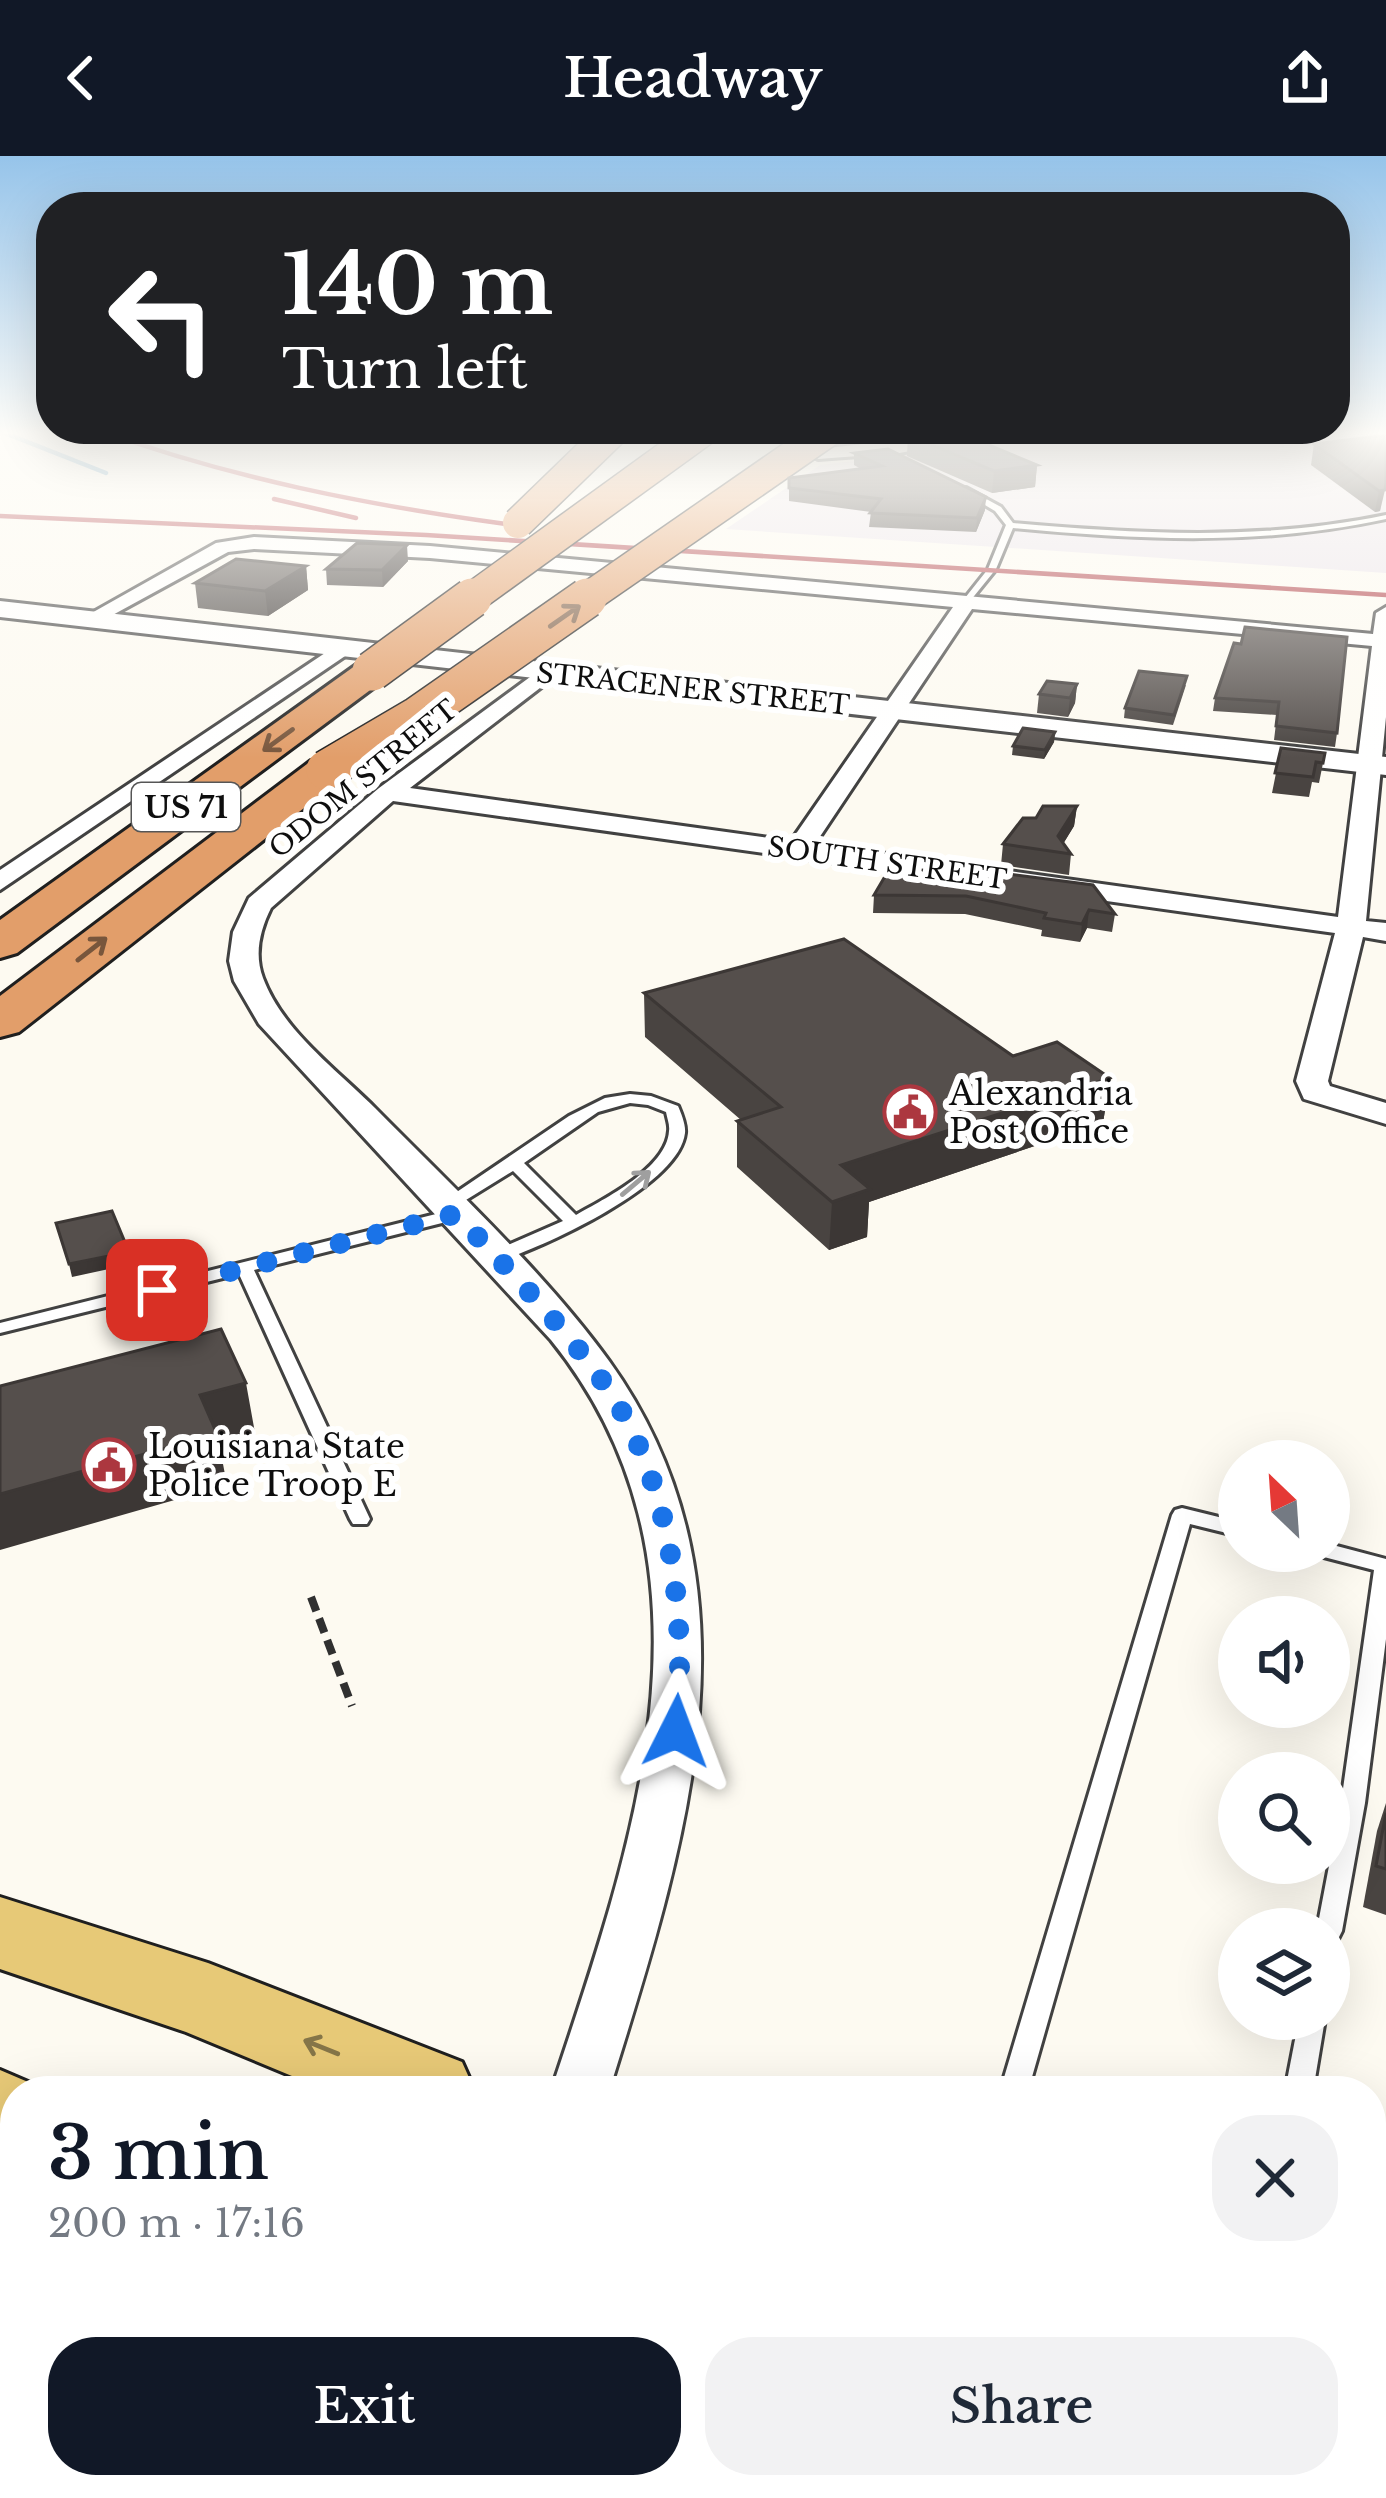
<!DOCTYPE html>
<html lang="en">
<head>
<meta charset="utf-8">
<style>
	:root { --surface:#fff; --page:#f2f2f3; --text:#1f2937; --muted:#747a83; --accent:#111827 }
	body { margin:0; font-family:"Libre Baskerville",serif; background:var(--page); color:var(--text); height:100vh; display:flex; flex-direction:column; font-size:45px; white-space:nowrap }
	* { box-sizing:border-box; margin:0 }
	p { font-size:39px; color:var(--muted) }
	.icon { flex:none; width:66px; height:66px; fill:none; stroke:currentColor; stroke-width:2; stroke-linecap:round; stroke-linejoin:round }
	.map { position:relative; flex:1; overflow:hidden }
	.drawer { position:absolute; left:0px; top:1920px; width:1386px; height:423px; display:flex; flex-direction:column; background:var(--surface); border-radius:48px 48px 0 0; box-shadow:0 12px 48px #0002 }
	.drawer>* { flex:none }
	.banner { position:absolute; left:36px; top:36px; width:1314px; height:252px; border-radius:48px; box-shadow:0 12px 48px #0002; background:#202124; color:#fff; overflow:hidden }
	.needle { width:78px; rotate:335deg }
	.buttons { position:absolute; left:1218px; top:1284px; display:grid; gap:24px }
	.buttons a { display:grid; place-items:center; width:132px; height:132px; border-radius:50%; background:var(--surface); box-shadow:0 12px 48px #0002; font-size:60px }
	.pin { position:absolute; display:grid; place-items:center; width:102px; height:102px; color:#fff; margin:-51px; border-radius:24px; box-shadow:0 6px 18px #0006 }
	.me { position:absolute; width:132px; margin:-66px; rotate:3deg; stroke-linejoin:round; filter:drop-shadow(0 0 9px #0008) }
	.turn { display:flex; align-items:center; gap:42px; height:252px; padding:0 48px; font-size:54px }
	.turn .icon { width:156px; height:156px; stroke-width:2.5 }
	.turn b { display:block; font-size:84px; line-height:102px }
	.round { display:grid; place-items:center; flex:none; width:126px; height:126px; border-radius:48px; background:var(--page) }
	.summary { display:flex; align-items:center; justify-content:space-between; height:204px; padding:0 48px }
	h1 { font-size:72px; font-weight:600; line-height:90px; color:var(--accent) }
	.primary-button { display:flex; gap:24px; margin-top:auto; padding:24px 48px }
	.primary-button a { flex:1; height:138px; border-radius:48px; background:var(--accent); color:#fff; font-size:48px; font-weight:600; line-height:138px; text-align:center }
	.primary-button a+a { background:var(--page); color:var(--text) }
	header { display:flex; justify-content:space-between; align-items:center; height:156px; padding:0 48px; background:var(--accent); color:#fff; font-size:54px; font-weight:600 }
	.map>svg:first-child { display:block }
</style>
</head>
<body>
<header><svg class="icon" aria-label="back" viewBox="0 0 24 24"><path d="M15 5l-7 7 7 7"/></svg>Headway<svg class="icon" aria-label="share" viewBox="0 0 24 24"><path d="M12 15V3M7 8l5-5 5 5M5 13v7h14v-7"/></svg></header>
<div class="map">
<svg width="1386" height="2342" viewBox="0 0 1386 2342">
	<rect width="100%" height="100%" fill="#fdfaf1"/>
	<!-- industrial -->
	<path fill="#eae3eb" d="M1063,274H1386V417L726,373L820,309L1020,285L1019,282Z"/>
	<g fill="none" stroke-linecap="round" stroke-linejoin="round">
		<!-- stream -->
		<path stroke="#4c92bc" stroke-width="4.5" d="M0,275L106,317"/>
		<!-- service casing -->
		<g stroke="#414141" stroke-width="6">
			<g id="service">
				<path d="M966,332L1001,351L1013,367C1139,378 1261,385 1386,359V363C1261,390 1139,384 1013,372L996,413L966,450L961,447L988,413L1006,369L995,355L963,336Z"/>
				<path d="M630,938L651,940L678,950C681,957 686,969 685,977C679,1030 542,1092 496,1106L490,1105L487,1101L490,1097L563,1065L513,1015L453,1052L447,1053L439,1048L569,960L605,942ZM630,947L648,949L666,956C667,962 670,969 669,975C667,1012 604,1043 576,1059L524,1007L598,956Z"/>
				<path d="M456,1053L464,1058L462,1062L254,1114L370,1363L367,1368H353L350,1363L239,1118L0,1177V1167Z"/>
				<path d="M1182,1352L1239,1366V1380L1190,1368L1028,1935H1000L1172,1359L1175,1354Z"/>
				<path d="M1329,1388L1386,1403V1483L1365,1647L1342,1775L1338,1783L1329,1786V1773H1317L1341,1647L1374,1414L1320,1400L1317,1395H1329Z"/>
				<path d="M1299,1863H1325L1313,1935H1285Z"/>
			</g>
		</g>
		<!-- minor casing -->
		<g stroke="#414141" stroke-width="6">
			<g id="minor">
				<path d="M989,274H1030L899,297L818,303L810,298L818,293Z"/>
				<path d="M254,381L430,390L1373,478L1376,457L1386,451V561L1366,765L1386,767V785L1363,781L1328,925L1330,930L1386,947V968L1304,943L1296,925L1335,777L393,645L271,752C260,774 254,798 263,822C283,875 336,913 375,952C450,1028 547,1119 609,1205C772,1432 684,1694 609,1935H551C633,1689 734,1411 551,1184L259,868L234,825L229,805L233,776L249,742L379,632L545,510L553,512V522L410,632L791,685L953,451L430,402L254,393L228,396L98,467L81,463L216,387ZM972,453L1372,490L1338,761L815,688Z"/>
				<path d="M343,485L354,491L351,496L0,734V714Z"/>
				<path d="M386,2328H460L454,2342H380Z"/>
			</g>
		</g>
		<!-- tertiary casing -->
		<g stroke="#414141" stroke-width="6">
			<path id="tertiary" d="M0,445L1386,601V619L0,461Z"/>
		</g>
		<!-- primary casing -->
		<g stroke="#1f1f1f" stroke-width="6">
			<g id="primary">
				<path d="M0,1741L208,1807L462,1906L475,1935H328L186,1876L0,1813Z"/>
				<path d="M0,1914L49,1935H15V2003L0,1998Z"/>
				<path d="M1371,2234L1386,2239V2342L1346,2328H1371Z"/>
			</g>
		</g>
		<!-- motorway casing -->
		<g stroke="#1f1f1f" stroke-width="6">
			<g id="motorway">
				<path d="M372,504L385,507L391,515L385,523L17,797L0,802V764L359,507Z"/>
				<path d="M326,602L341,605L347,614L341,623L19,876L0,881V840L311,605Z"/>
				<path d="M43,2328H159L155,2342H37Z"/>
			</g>
		</g>
		<!-- path -->
		<path stroke="#303030" stroke-width="8" stroke-dasharray="15 8" stroke-linecap="butt" d="M311,1441L352,1550"/>
		<!-- service -->
		<use href="#service" fill="#fff" fill-rule="evenodd"/>
		<!-- minor -->
		<use href="#minor" fill="#fff" fill-rule="evenodd"/>
		<!-- tertiary -->
		<use href="#tertiary" fill="#fff" fill-rule="evenodd"/>
		<!-- primary -->
		<use href="#primary" fill="#e7c977" fill-rule="evenodd"/>
		<!-- motorway -->
		<use href="#motorway" fill="#e29e6a" fill-rule="evenodd"/>
		<!-- rail -->
		<g stroke="#ac373f" stroke-width="4.5">
			<path d="M98,274C231,322 366,349 506,368"/>
			<path d="M274,343L356,362"/>
			<path d="M0,360L426,379L1386,439"/>
		</g>
		<!-- motorway-bridge-far1 casing -->
		<g stroke="#1f1f1f" stroke-width="33" stroke-linecap="butt">
			<g id="motorway-bridge-far1">
				<path d="M518,367L614,274"/>
				<path d="M468,445L704,274"/>
				<path d="M583,445L830,274"/>
			</g>
		</g>
		<!-- motorway-bridge casing -->
		<g stroke="#1f1f1f" stroke-width="42" stroke-linecap="butt">
			<g id="motorway-bridge">
				<path d="M372,515L472,442"/>
				<path d="M326,614L418,560L587,442"/>
			</g>
		</g>
		<!-- motorway-bridge-far1 -->
		<use href="#motorway-bridge-far1" stroke="#e29e6a" stroke-width="30"/>
		<!-- motorway-bridge -->
		<use href="#motorway-bridge" stroke="#e29e6a" stroke-width="39"/>
	</g>
	<!-- wall -->
	<g fill="#494441">
		<path d="M908,279L1037,309L1035,331L992,337L907,300Z"/>
		<path d="M1386,279L1380,355L1375,356L1311,309L1314,288Z"/>
		<path d="M854,297L985,354L976,376L869,371L871,356L789,345V322L861,313L854,309Z"/>
		<path d="M408,405L383,431L327,429L326,413Z"/>
		<path d="M306,410L308,434L268,460L198,452L195,427Z"/>
		<path d="M1234,487L1337,577L1335,591L1274,584L1277,559L1213,555L1215,542Z"/>
		<path d="M1047,525L1077,528L1075,547L1068,561L1037,557L1039,538Z"/>
		<path d="M1186,529L1173,569L1124,562L1125,552Z"/>
		<path d="M1055,576L1054,586L1044,603L1012,599L1013,590Z"/>
		<path d="M1281,592L1325,597L1319,627L1312,626L1309,641L1272,637Z"/>
		<path d="M1077,650L1074,670L1063,688L1071,698L1069,719L1001,709L1003,688L1036,662Z"/>
		<path d="M975,728L1115,758L1112,776L1087,772L1080,786L1041,780L1042,774L965,758L873,757L874,739Z"/>
		<path d="M644,837L1013,900L1110,922L1103,967L869,1046L867,1081L829,1094L737,1011V965L741,964L645,881Z"/>
		<path d="M1386,1647V1759L1363,1751L1377,1675Z"/>
	</g>
	<!-- shaded-wall -->
	<g fill="#3c3735">
		<path d="M1037,309L1035,331L992,337L994,315Z"/>
		<path d="M1385,334L1380,355L1375,356L1379,335Z"/>
		<path d="M986,341L985,354L976,376L977,362Z"/>
		<path d="M407,389L408,405L383,431L382,414Z"/>
		<path d="M306,410L308,434L268,460L265,435Z"/>
		<path d="M1077,528L1075,547L1068,561L1070,542Z"/>
		<path d="M1055,576L1054,586L1044,603L1045,594Z"/>
		<path d="M1077,650L1074,670L1058,696V680Z"/>
		<path d="M1089,754L1087,772L1080,786L1082,768Z"/>
		<path d="M1110,922L1103,967L869,1046L867,1081L829,1094L832,1046L841,1009Z"/>
		<path d="M129,1096L132,1108L72,1121L69,1108Z"/>
		<path d="M246,1227L255,1277L219,1287L227,1329L0,1394V1338L200,1239Z"/>
	</g>
	<!-- building -->
	<g fill="#554f4c" stroke="#3c3735" stroke-width="3">
		<path d="M939,274H953L1037,309L994,315L908,279Z"/>
		<path d="M1386,279V327L1385,334L1379,335L1314,288Z"/>
		<path d="M888,293L986,341L977,362L870,357L881,343L789,332V322L882,310L854,297Z"/>
		<path d="M357,387L407,389L382,414L326,413Z"/>
		<path d="M236,403L306,410L265,435L195,427Z"/>
		<path d="M1245,471L1347,481L1337,577L1276,570L1279,546L1215,542L1234,487L1241,488Z"/>
		<path d="M1139,515L1187,520L1174,559L1125,552Z"/>
		<path d="M1047,525L1077,528L1070,542L1039,538Z"/>
		<path d="M1023,572L1055,576L1045,594L1013,590Z"/>
		<path d="M1281,592L1325,597L1323,607L1316,606L1313,621L1275,617Z"/>
		<path d="M1043,650H1077L1058,680L1071,698L1003,688L1023,662H1036Z"/>
		<path d="M891,710L976,721L975,728L985,715L1093,729L1115,758L1089,754L1082,768L1044,762L1046,757L966,740L874,739Z"/>
		<path d="M844,783L1013,900L1057,886L1110,922L841,1009L870,1033L832,1046L737,965L781,951L644,837Z"/>
		<path d="M112,1055L129,1096L69,1108L56,1067Z"/>
		<path d="M221,1173L246,1227L200,1239L217,1278L0,1338V1230Z"/>
		<path d="M1386,1657V1713L1376,1710Z"/>
	</g>
	<!-- one-way arrows -->
	<defs><path id="oneway-shaft" d="M-6 0H5M1.5-3L5.5 0L1.5 3" fill="none" stroke-width="1.6" stroke-linecap="round" stroke-linejoin="round" transform="scale(3)"/></defs>
	<g stroke="#78563c">
		<use href="#oneway-shaft" transform="translate(565 460) rotate(-35)"/>
		<use href="#oneway-shaft" transform="translate(278 584) rotate(144)"/>
		<use href="#oneway-shaft" transform="translate(92 793) rotate(-38)"/>
	</g>
	<use stroke="#9f9f9f" href="#oneway-shaft" transform="translate(636 1027) rotate(-40)"/>
	<use stroke="#857548" href="#oneway-shaft" transform="translate(321 1891) rotate(-158)"/>
	<!-- sky -->
	<linearGradient id="sky" x2="0" y2="1"><stop stop-color="#96c4ea"/><stop offset="0.46" stop-color="#fefdf9"/><stop offset="1" stop-color="#fefdf9" stop-opacity="0"/></linearGradient>
	<rect width="1386" height="602" fill="url(#sky)"/>
	<g fill="none" stroke-linecap="round" stroke-linejoin="round">
		<!-- route -->
		<path stroke="#1a73e8" stroke-width="21" stroke-dasharray="0 37.8" d="M157,1134L456,1058C506,1111 558,1164 601,1223C671,1319 688,1460 676,1575"/>
	</g>
	<!-- icons -->
	<defs>
		<g id="civic-ring" transform="scale(2.7)"><circle r="9.5" fill="#fff" stroke="#ac373f" stroke-width="1.5"/><path d="M-.6-6.5H3V-4.5H.6V-3L4-1V1h2V6H-6V1h2V-1L-.6-3ZM-1.2 2.5V6h2.4V2.5Z" fill="#ac373f"/></g>
	</defs>
	<g fill-rule="evenodd">
		<use href="#civic-ring" x="910" y="956"/>
		<use href="#civic-ring" x="109" y="1309"/>
	</g>
	<g text-anchor="middle" dominant-baseline="central" stroke-width="12" stroke-linejoin="round" paint-order="stroke">
		<!-- far-street labels -->
		<g font-size="27" fill="#0e0e0e" stroke="#fff">
			<text transform="translate(693 533) rotate(6)">STRACENER STREET</text>
			<text transform="translate(363 623) rotate(-39)">ODOM STREET</text>
			<text transform="translate(887 707) rotate(8)">SOUTH STREET</text>
		</g>
		<!-- shield labels -->
		<rect fill="#fff" stroke="#565656" stroke-width="3" x="132" y="627" width="108" height="48" rx="9"/>
		<g font-size="30" font-weight="bold" fill="#0e0e0e">
			<text x="186" y="651">US 71</text>
		</g>
		<!-- poi labels -->
		<g font-size="33" fill="#0e0e0e" stroke="#fff" text-anchor="start">
			<text x="949" y="937">Alexandria<tspan x="949" dy="38">Post Office</tspan></text>
			<text x="148" y="1290">Louisiana State<tspan x="148" dy="38">Police Troop E</tspan></text>
		</g>
	</g>
</svg>
<div class="buttons">
<a><svg class="needle" viewBox="-14 -14 28 28"><path d="M0-13l5 13h-10z" fill="#e53935"/><path d="M0 13l5-13h-10z" fill="#747a83"/></svg></a>
<a><svg class="icon" aria-label="sound" viewBox="0 0 24 24"><path d="M4 9h4l5-4v14l-5-4H4zM17 9q2 3 0 6"/></svg></a>
<a><svg class="icon" aria-label="search" viewBox="0 0 24 24"><circle cx="10" cy="10" r="6"/><path d="M15 15l6 6"/></svg></a>
<a><svg class="icon" aria-label="layers" viewBox="0 0 24 24"><path d="M12 4l9 5-9 5-9-5zM3 14l9 5 9-5"/></svg></a>
</div>
<div class="pin" style="left:157px;top:1134px;background:#d93025"><svg class="icon" aria-label="arrive" viewBox="0 0 24 24"><path d="M6 21V4h12l-3 4 3 4H6"/></svg></div>
<svg class="me" style="left:676px;top:1575px" viewBox="-20 -20 40 40"><path d="M0-17L14 15 0 8-14 15z" fill="#1a73e8" stroke="#fff" stroke-width="4"/></svg>
<div class="banner">
<div class="turn"><svg class="icon" aria-label="left" viewBox="0 0 24 24"><path d="M17 20v-9H6M10 6l-5 5 5 5"/></svg><div><b>140 m</b>Turn left</div></div>
</div>
<section class="drawer">
<div class="summary"><div><h1>3 min</h1><p>200 m · 17:16</p></div><a class="round"><svg class="icon" aria-label="close" viewBox="0 0 24 24"><path d="M6 6l12 12M18 6L6 18"/></svg></a></div>
<div class="primary-button"><a>Exit</a><a>Share</a></div>
</section>
</div>
</body>
</html>
